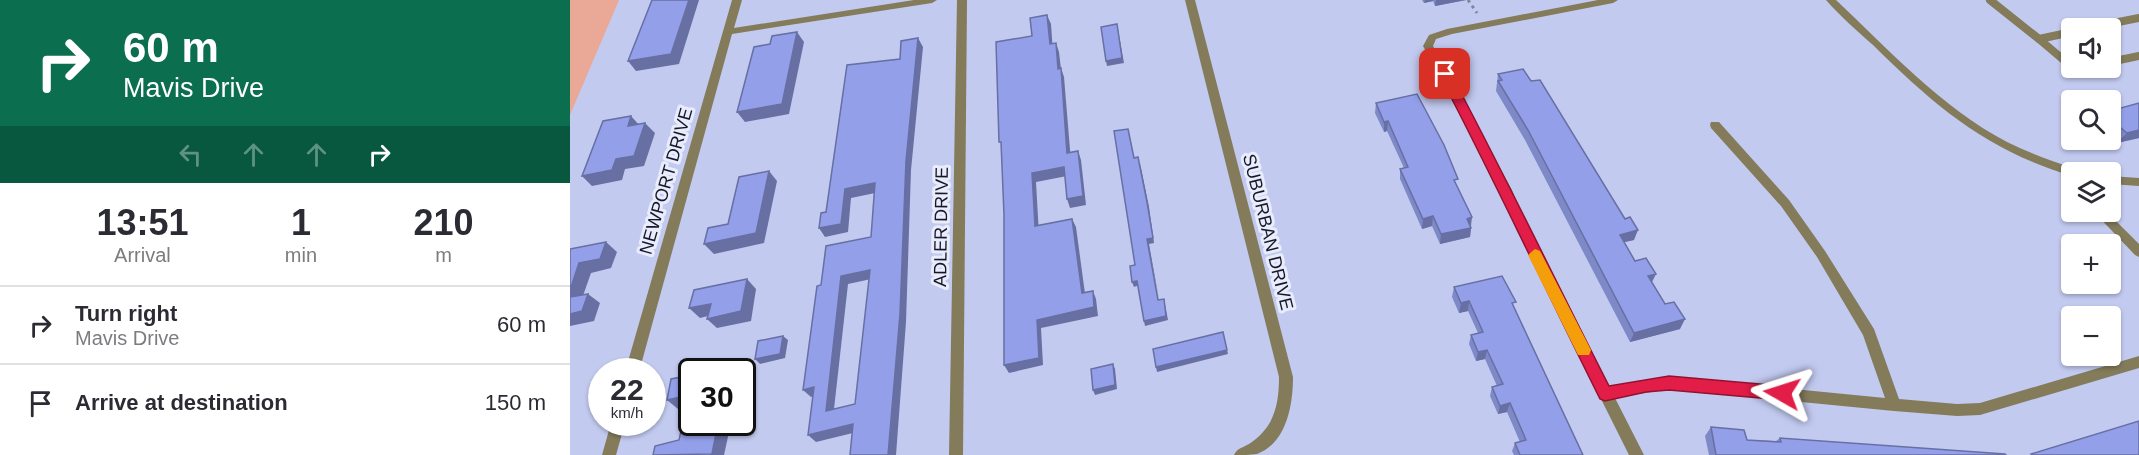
<!DOCTYPE html>
<html lang="en">
<head>
<meta charset="utf-8">
<style>
	:root { --surface:#fff; --page:#f7f7f7; --text:#2b2b33; --muted:#7c7c81; --line:#e1e1e2 }
	body { margin:0; font-family:Helvetica,sans-serif; background:var(--page); color:var(--text); height:100vh; display:flex; flex-direction:column; font-size:22px; white-space:nowrap }
	* { box-sizing:border-box; margin:0 }
	p { font-size:20px; color:var(--muted) }
	.icon { flex:none; width:33px; height:33px; fill:none; stroke:currentColor; stroke-width:2; stroke-linecap:round; stroke-linejoin:round }
	.map { position:relative; flex:1; overflow:hidden }
	.sheet { display:flex; flex-direction:column; background:var(--surface); width:570px }
	.sheet>* { flex:none }
	.hud { background:#0b6e4f; color:#fff; overflow:hidden }
	.buttons { position:absolute; left:1491px; top:18px; display:grid; gap:12px }
	.buttons a { display:grid; place-items:center; width:60px; height:60px; border-radius:6px; background:var(--surface); box-shadow:0 2px 4px #0004; font-size:30px }
	.speed { position:absolute; left:18px; top:358px; display:flex; gap:12px; font-size:30px; font-weight:700; text-align:center }
	.speed>* { display:grid; place-content:center; width:78px; height:78px; border-radius:50%; background:var(--surface); box-shadow:0 2px 4px #0004; line-height:1 }
	.speed small { font-size:15px; font-weight:400 }
	.speed .limit { border:3px solid #111; border-radius:9px; background:#fff; color:#111 }
	.pin { position:absolute; display:grid; place-items:center; width:51px; height:51px; color:#fff; margin:-26px; border-radius:12px; box-shadow:0 3px 9px #0006 }
	.me { position:absolute; width:66px; margin:-33px; rotate:276deg; stroke-linejoin:round; filter:drop-shadow(0 0 4px #0008) }
	.turn { display:flex; align-items:center; gap:21px; height:126px; padding:0 24px; font-size:27px }
	.turn .icon { width:78px; height:78px; stroke-width:2.5 }
	.turn b { display:block; font-size:42px; line-height:51px }
	.lanes { display:flex; align-items:center; height:57px; padding:0 24px; background:#0003; justify-content:center; gap:30px; direction:ltr }
	.lanes .off { opacity:.35 }
	.eta { display:flex; justify-content:space-evenly; align-items:center; height:102px; text-align:center }
	.eta b { font-size:36px; font-weight:800; line-height:42px }
	ul { padding:0; list-style:none }
	li { display:flex; align-items:center; gap:18px; height:78px; padding:0 24px; border-top:2px solid var(--line) }
	li div { flex:1 }
	li b { display:block; font-size:22px }
	li em { font-style:normal }
	main { display:flex; flex:1; min-height:0 }
	.map>svg:first-child { display:block }
</style>
</head>
<body>
<main>
<section class="sheet">
<div class="hud">
<div class="turn"><svg class="icon" aria-label="right" viewBox="0 0 24 24"><path d="M7 20v-9h11M14 6l5 5-5 5"/></svg><div><b>60 m</b>Mavis Drive</div></div>
<div class="lanes"><svg class="icon off" aria-label="left" viewBox="0 0 24 24"><path d="M17 20v-9H6M10 6l-5 5 5 5"/></svg><svg class="icon off" aria-label="ahead" viewBox="0 0 24 24"><path d="M12 20V5M6 11l6-6 6 6"/></svg><svg class="icon off" aria-label="ahead" viewBox="0 0 24 24"><path d="M12 20V5M6 11l6-6 6 6"/></svg><svg class="icon" aria-label="right" viewBox="0 0 24 24"><path d="M7 20v-9h11M14 6l5 5-5 5"/></svg></div>
</div>
<div class="eta">
<div><b>13:51</b><p>Arrival</p></div>
<div><b>1</b><p>min</p></div>
<div><b>210</b><p>m</p></div>
</div>
<ul>
<li><svg class="icon" aria-label="right" viewBox="0 0 24 24"><path d="M7 20v-9h11M14 6l5 5-5 5"/></svg><div><b>Turn right</b><p>Mavis Drive</p></div><em>60 m</em></li>
<li><svg class="icon" aria-label="arrive" viewBox="0 0 24 24"><path d="M6 21V4h12l-3 4 3 4H6"/></svg><div><b>Arrive at destination</b></div><em>150 m</em></li>
</ul>
</section>
<div class="map">
<svg width="1569" height="455" viewBox="0 0 1569 455">
	<rect width="100%" height="100%" fill="#c2caf0"/>
	<!-- green -->
	<path fill="#eaa896" d="M0,0H49L0,115Z"/>
	<g fill="none" stroke-linecap="round" stroke-linejoin="round">
		<!-- path -->
		<path stroke="#7e839f" stroke-width="3" stroke-dasharray="3 4" stroke-linecap="butt" d="M898,0L907,13"/>
		<!-- service -->
		<g stroke="#837b5a" stroke-width="8">
			<path d="M1420,0L1469,39L1502,32"/>
			<path d="M1518,28L1569,18"/>
			<path d="M1469,39L1502,67"/>
			<path d="M1540,62L1569,56"/>
			<path d="M1502,68H1518"/>
		</g>
		<!-- minor -->
		<g fill="#837b5a" fill-rule="evenodd">
			<path d="M162,0H172L164,28L344,0H367L362,3L162,34L69,372H55Z"/>
			<path d="M387,0H397L393,455H379Z"/>
			<path d="M615,0H625L723,377C723,404 717,443 687,454C681,455 671,455 664,455C667,448 672,448 679,444C704,428 709,405 709,377Z"/>
			<path d="M1028,0H1048L1043,3L882,34L866,39L863,46L942,190L958,229L1040,387L1099,377L1315,398L1293,335L1247,257L1211,206L1141,128L1140,125L1141,122H1149L1219,200L1255,251L1304,329L1329,399L1387,404L1410,403L1569,356V368L1410,415L1387,416L1324,411L1099,389L1045,398L1074,455H1059L946,229L930,190L853,46L859,35L877,29Z"/>
			<path d="M1256,0H1266C1319,50 1372,108 1437,142C1459,153 1482,161 1506,169L1507,172H1502V176C1416,150 1366,107 1303,45C1287,31 1270,16 1256,0Z"/>
			<path d="M1540,176L1569,178V186L1540,184Z"/>
			<path d="M1524,212H1537L1569,244V257L1565,255Z"/>
			<path d="M41,423H55L46,455H32Z"/>
		</g>
	</g>
	<!-- wall -->
	<g fill="#7e89c8">
		<path d="M852,0H896L865,6L863,1L854,3Z"/>
		<path d="M928,74L961,81L1064,240L1054,242L1065,261L1082,283L1110,329L1060,342L955,140L926,91Z"/>
		<path d="M806,103L887,187L902,217L900,237L870,244L862,226L852,229L830,179V169L834,168L817,131L814,132L805,113Z"/>
		<path d="M1569,103V138L1547,143L1540,137V111Z"/>
		<path d="M884,287L944,308L1013,455H944L942,451L945,443L950,442L937,412L928,414L920,396L922,387L927,386L915,359L906,361L899,344L901,335L908,333L898,311L889,313L882,297Z"/>
		<path d="M1141,427L1177,440L1206,441L1210,438L1436,455H1139L1135,436Z"/>
	</g>
	<!-- shaded-wall -->
	<g fill="#676fa3">
		<path d="M119,0H129L109,64L66,71L58,61Z"/>
		<path d="M855,0H863V1L854,3Z"/>
		<path d="M866,0H896L865,6Z"/>
		<path d="M477,15L481,24L483,53L480,44Z"/>
		<path d="M547,24L554,63L537,66L536,61Z"/>
		<path d="M227,32L234,42L219,114L175,122L167,112Z"/>
		<path d="M348,38L353,47L341,170L336,322L326,455H318L336,161Z"/>
		<path d="M486,43L489,52L492,78L488,69Z"/>
		<path d="M491,68L494,77L501,162L497,153Z"/>
		<path d="M61,116L70,126H58Z"/>
		<path d="M818,121L817,131L814,132V122Z"/>
		<path d="M75,123L85,133L74,166L55,169L52,180L22,186L12,176L46,159Z"/>
		<path d="M1569,130V138L1547,143L1557,133Z"/>
		<path d="M508,151L511,160L516,205L500,208L497,199Z"/>
		<path d="M570,163L579,207L584,243L579,244L590,305L577,239Z"/>
		<path d="M494,167L497,176L466,182L469,235L465,226L462,173Z"/>
		<path d="M199,171L207,181L194,243L144,254L134,244L186,233Z"/>
		<path d="M305,183L310,192L281,198L278,232L255,237L249,228L275,189Z"/>
		<path d="M863,216L862,226L852,229L853,219Z"/>
		<path d="M902,217L900,227L897,219Z"/>
		<path d="M502,219L506,227L516,301L512,293Z"/>
		<path d="M901,228L900,237L870,244L871,234Z"/>
		<path d="M1068,230L1064,240L1046,244L1050,235Z"/>
		<path d="M36,242L47,252L41,268L21,273L9,307L0,300V290L9,263Z"/>
		<path d="M300,270L306,278L278,284L263,418L256,411L271,276Z"/>
		<path d="M1086,274L1081,284L1078,276Z"/>
		<path d="M177,279L186,289L181,321L147,328L137,319Z"/>
		<path d="M567,281L569,285L564,287L562,282Z"/>
		<path d="M523,291L526,299L528,316L471,328L473,365L439,373L434,365L467,320Z"/>
		<path d="M18,294L30,303L24,321L0,326V314Z"/>
		<path d="M594,299L598,320L575,326L574,321Z"/>
		<path d="M899,301L898,311L889,313L891,303Z"/>
		<path d="M141,304L150,313L130,318L119,308Z"/>
		<path d="M1115,319L1110,329L1060,342L1064,333Z"/>
		<path d="M213,336L218,340L215,358L190,364L185,359Z"/>
		<path d="M657,350L658,354L587,372L586,367Z"/>
		<path d="M917,350L915,359L906,361L908,352Z"/>
		<path d="M543,364L545,369L547,389L525,395L523,390Z"/>
		<path d="M160,366L166,372H158Z"/>
		<path d="M244,387L252,395L241,397L233,390Z"/>
		<path d="M119,395L122,406L108,409L97,400Z"/>
		<path d="M940,403L937,412L928,414L930,406Z"/>
		<path d="M148,423H161L154,455H139Z"/>
		<path d="M283,424L291,431L246,442L238,435Z"/>
	</g>
	<!-- building -->
	<g fill="#939fe9" stroke="#676fa3" stroke-width="1.5" fill-rule="evenodd">
		<path d="M82,0H119L101,54L58,61Z"/>
		<path d="M477,15L480,44L486,43L488,69L491,68L497,153L508,151L513,196L497,199L494,167L462,173L465,226L502,219L512,293L523,291L524,307L467,320L469,358L434,365V215L431,142H429L426,42L462,36L460,18Z"/>
		<path d="M547,24L552,58L536,61L531,27Z"/>
		<path d="M227,32L212,104L167,112L184,47L200,44L202,36Z"/>
		<path d="M348,38L336,161L330,314L318,455H280L283,424L238,435L244,387L233,390L247,286L251,285L256,246L301,237L305,183L275,189L271,224L249,228L251,213L256,212L277,65L330,59L331,41ZM300,270L285,404L256,411L271,276Z"/>
		<path d="M953,69L961,81L970,80L1055,219L1060,217L1068,230L1050,235L1065,261L1076,258L1086,274L1078,276L1095,304L1104,302L1115,319L1064,333L958,130L928,81L932,80L928,74Z"/>
		<path d="M847,94L874,145L888,179L884,180L902,217L897,219L901,228L871,234L863,216L853,219L830,169L838,167L818,121L814,122L806,103Z"/>
		<path d="M1569,103V130L1557,133L1540,119V111Z"/>
		<path d="M61,116L58,126L75,123L64,156L46,159L42,170L12,176L33,121Z"/>
		<path d="M558,129L564,158L568,157L577,202L583,238L577,239L588,300L594,299L596,316L574,321L567,281L562,282L560,266L565,265L544,131Z"/>
		<path d="M199,171L186,233L134,244L138,228L158,224L169,177Z"/>
		<path d="M36,242L30,259L9,263L0,290V249Z"/>
		<path d="M932,276L946,302L942,303L1013,455H950L945,443L956,440L940,403L930,406L922,387L933,384L917,350L908,352L901,335L913,332L899,301L891,303L884,287Z"/>
		<path d="M177,279L171,311L137,319L141,304L119,308L124,290Z"/>
		<path d="M18,294L12,311L0,314V297Z"/>
		<path d="M653,332L657,350L586,367L583,349Z"/>
		<path d="M213,336L210,354L185,359L188,341Z"/>
		<path d="M543,364L545,385L523,390L521,369Z"/>
		<path d="M160,366L158,372H134Z"/>
		<path d="M122,375V423H148L142,454L83,455L85,446L109,440L119,395L97,400L101,379Z"/>
		<path d="M1569,421V455H1462L1461,454Z"/>
		<path d="M1141,427L1174,430L1177,440L1211,442L1210,438L1435,454L1436,455H1146Z"/>
	</g>
	<!-- route -->
	<path fill="#e11d48" stroke="#92132f" stroke-width="1.5" d="M875,71L881,74C936,177 986,282 1039,386L1099,376L1212,386L1218,388L1220,393L1218,398L1212,400L1099,390L1076,392L1035,401L1030,399C976,291 925,181 869,74Z"/>
	<!-- slow -->
	<path fill="#f59e0b" d="M965,249L970,251L1019,346L1021,350L1019,355H1008L958,255Z"/>
	<g text-anchor="middle" dominant-baseline="central" stroke-width="6" stroke-linejoin="round" paint-order="stroke">
		<!-- street labels -->
		<g font-size="18" fill="#161825" stroke="#e9ecfc">
			<text transform="translate(96 181) rotate(-74)">NEWPORT DRIVE</text>
			<text transform="translate(371 227) rotate(-89)">ADLER DRIVE</text>
			<text transform="translate(698 232) rotate(76)">SUBURBAN DRIVE</text>
		</g>
	</g>
</svg>
<div class="buttons">
<a><svg class="icon" aria-label="sound" viewBox="0 0 24 24"><path d="M4 9h4l5-4v14l-5-4H4zM17 9q2 3 0 6"/></svg></a>
<a><svg class="icon" aria-label="search" viewBox="0 0 24 24"><circle cx="10" cy="10" r="6"/><path d="M15 15l6 6"/></svg></a>
<a><svg class="icon" aria-label="layers" viewBox="0 0 24 24"><path d="M12 4l9 5-9 5-9-5zM3 14l9 5 9-5"/></svg></a>
<a>+</a>
<a>−</a>
</div>
<div class="speed"><div>22<small>km/h</small></div><div class="limit">30</div></div>
<div class="pin" style="left:875px;top:74px;background:#d93025"><svg class="icon" aria-label="arrive" viewBox="0 0 24 24"><path d="M6 21V4h12l-3 4 3 4H6"/></svg></div>
<svg class="me" style="left:1212px;top:393px" viewBox="-20 -20 40 40"><path d="M0-17L14 15 0 8-14 15z" fill="#e11d48" stroke="#fff" stroke-width="4"/></svg>
</div>
</main>
</body>
</html>
